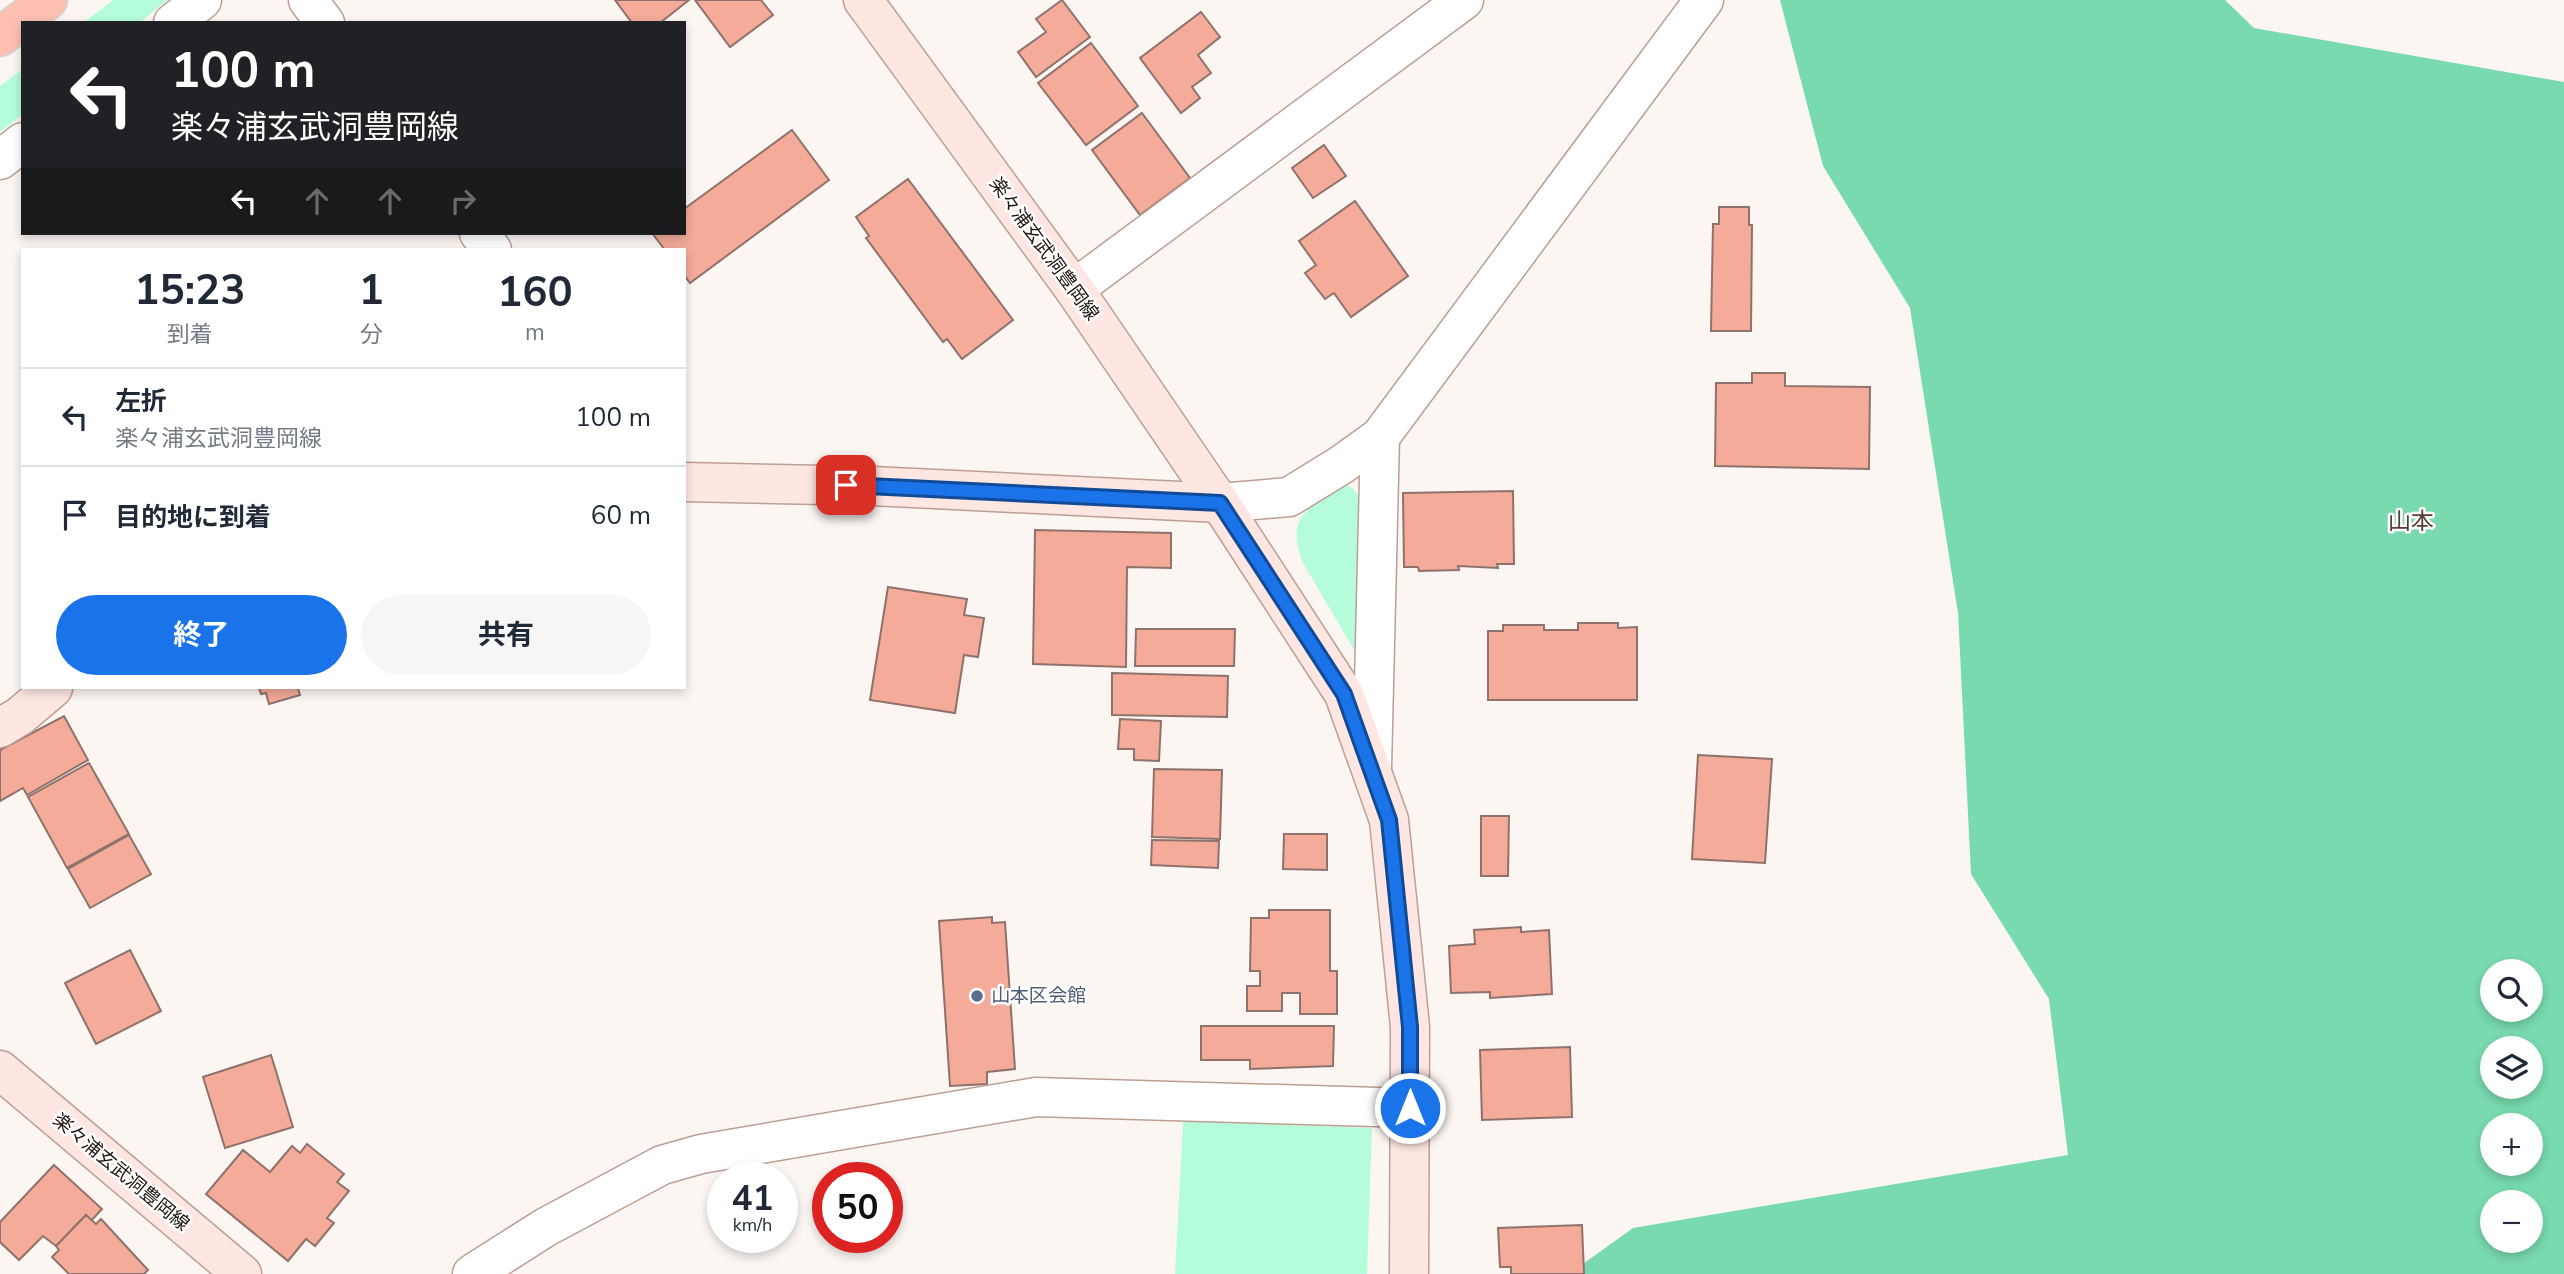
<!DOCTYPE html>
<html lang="ja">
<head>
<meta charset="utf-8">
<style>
	:root { --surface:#fff; --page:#f6f6f7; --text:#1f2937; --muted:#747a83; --line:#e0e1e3; --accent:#1a73e8 }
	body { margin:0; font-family:"Nunito Sans","Noto Sans JP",sans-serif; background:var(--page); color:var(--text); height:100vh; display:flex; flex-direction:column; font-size:26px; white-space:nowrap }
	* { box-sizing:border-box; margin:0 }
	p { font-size:23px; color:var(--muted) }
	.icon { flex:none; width:38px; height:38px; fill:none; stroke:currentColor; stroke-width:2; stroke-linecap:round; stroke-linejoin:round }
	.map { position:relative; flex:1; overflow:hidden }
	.details { position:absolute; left:21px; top:248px; width:665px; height:441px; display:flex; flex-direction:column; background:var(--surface); border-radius:0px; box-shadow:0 4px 10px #0003 }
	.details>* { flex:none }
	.top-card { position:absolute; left:21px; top:21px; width:665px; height:214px; border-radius:0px; box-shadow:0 4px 10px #0003; background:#202124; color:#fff; overflow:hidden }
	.tools { position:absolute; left:2480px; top:959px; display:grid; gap:14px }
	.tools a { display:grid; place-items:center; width:63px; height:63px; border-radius:50%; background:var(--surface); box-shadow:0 4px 10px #0003; font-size:35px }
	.speed { position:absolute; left:707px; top:1162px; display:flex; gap:14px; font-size:35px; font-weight:700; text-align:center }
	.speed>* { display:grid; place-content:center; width:91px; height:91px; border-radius:50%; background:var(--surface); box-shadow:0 4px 10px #0003; line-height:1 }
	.speed small { font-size:18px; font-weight:400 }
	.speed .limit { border:10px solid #d22; background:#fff; color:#111 }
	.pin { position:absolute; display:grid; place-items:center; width:60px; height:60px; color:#fff; margin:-30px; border-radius:14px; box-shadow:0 4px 10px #0006 }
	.me { position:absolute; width:77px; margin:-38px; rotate:0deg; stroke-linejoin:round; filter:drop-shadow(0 0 5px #0008) }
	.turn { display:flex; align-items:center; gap:24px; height:147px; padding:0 35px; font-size:32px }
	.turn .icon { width:91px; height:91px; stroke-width:2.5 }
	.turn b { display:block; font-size:49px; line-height:60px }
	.lanes { display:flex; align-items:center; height:66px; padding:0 35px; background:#0003; justify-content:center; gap:35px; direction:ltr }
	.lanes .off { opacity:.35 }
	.eta { display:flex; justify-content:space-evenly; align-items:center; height:119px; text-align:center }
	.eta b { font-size:42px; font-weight:700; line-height:49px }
	.primary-button { display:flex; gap:14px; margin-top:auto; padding:14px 35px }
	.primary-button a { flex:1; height:80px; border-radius:42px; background:var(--accent); color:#fff; font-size:28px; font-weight:700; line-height:80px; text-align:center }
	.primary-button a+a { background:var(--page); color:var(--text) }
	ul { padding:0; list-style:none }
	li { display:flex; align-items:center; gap:21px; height:98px; padding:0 35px; border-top:2px solid var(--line) }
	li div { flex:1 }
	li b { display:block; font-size:26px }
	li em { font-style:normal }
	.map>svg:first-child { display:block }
</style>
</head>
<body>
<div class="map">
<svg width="2564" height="1274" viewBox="0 0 2564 1274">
	<rect width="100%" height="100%" fill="#fcf6f3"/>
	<!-- green -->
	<g fill="#b5fdda">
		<path d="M113,0H168L139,23H83Z"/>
		<path d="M23,69V114L0,132V86Z"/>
		<path d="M1339,484C1351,484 1357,491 1361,502L1357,655L1303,563C1285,516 1307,512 1339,484Z"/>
		<path d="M1183,1121L1372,1128L1367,1274H1175Z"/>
	</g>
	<!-- forest -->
	<path fill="#78daae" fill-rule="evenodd" d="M1780,0H2225L2254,28L2564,82V1274H1569L1633,1228L2068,1155L2049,999L1971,874L1958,613L1910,308L1823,166ZM2492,971H2530V1010H2492ZM2492,1048H2530V1087H2492ZM2492,1125H2530V1164H2492ZM2492,1202H2530V1241H2492Z"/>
	<!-- building -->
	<g fill="#f4ab99" stroke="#8f726b" stroke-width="2">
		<path d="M615,0H689L660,23H632Z"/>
		<path d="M695,0H761L773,15L730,47Z"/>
		<path d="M1062,0L1090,37L1036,77L1018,52L1046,32L1036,19Z"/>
		<path d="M1201,12L1220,37L1198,55L1211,73L1192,87L1200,98L1181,113L1140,58Z"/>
		<path d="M1091,43L1138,106L1086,145L1038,83Z"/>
		<path d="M1142,113L1190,178L1140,215L1092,150Z"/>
		<path d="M792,130L829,180L690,283L684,275V250H665L652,233H684V209Z"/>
		<path d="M1324,145L1346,176L1313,198L1292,168Z"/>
		<path d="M908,179L1013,320L962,359L947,339L943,342L866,238L869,236L856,217Z"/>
		<path d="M1355,201L1408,276L1351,317L1334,293L1325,299L1305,273L1316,265L1299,241Z"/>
		<path d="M1719,207H1749V225H1752L1751,331H1711L1713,224H1719Z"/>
		<path d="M1752,373H1785V386L1870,387L1869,469L1715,466L1716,383H1752Z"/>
		<path d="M1513,491L1514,564H1497L1498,568L1458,566L1459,570L1419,571L1418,567H1404L1403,493Z"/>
		<path d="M1035,530L1171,533V568L1127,567L1126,667L1033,664Z"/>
		<path d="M888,587L967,599L964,615L984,618L978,657L964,655L955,713L870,700Z"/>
		<path d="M1578,623H1618V628L1637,627V700H1488V631H1503V625H1544V630H1578Z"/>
		<path d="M1136,629H1235L1234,666H1135Z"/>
		<path d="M1112,673L1228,676L1227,717L1112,715Z"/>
		<path d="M259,688H298L300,695L269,704L266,693L261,694Z"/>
		<path d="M64,716L88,760L27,795L23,788L0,801V750Z"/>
		<path d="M1120,719L1161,721L1159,761L1134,760V749H1118Z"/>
		<path d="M1698,755L1772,759L1765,863L1692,859Z"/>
		<path d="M89,763L129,834L67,868L28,797Z"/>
		<path d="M1154,769L1222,770L1220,839L1152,837Z"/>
		<path d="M1481,816H1509L1508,876H1481Z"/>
		<path d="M1284,834H1327V870L1283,869Z"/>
		<path d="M129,835L151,874L90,908L68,869Z"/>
		<path d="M1152,840L1219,841L1218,868L1151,865Z"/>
		<path d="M1269,910H1330V971H1337V1014H1300V993H1282V1011H1247V986H1260V971H1250L1251,918H1269Z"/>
		<path d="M992,917V923L1005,922L1015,1069L987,1072V1084L950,1086L939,921Z"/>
		<path d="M1521,927V932L1549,930L1552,994L1490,998V992L1451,993L1449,946L1475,944L1474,930Z"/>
		<path d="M130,950L161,1011L96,1044L65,983Z"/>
		<path d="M1201,1026H1334L1333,1066L1250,1069V1060H1201Z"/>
		<path d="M1570,1047L1572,1117L1482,1120L1480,1050Z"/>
		<path d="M271,1055L293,1127L225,1148L203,1077Z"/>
		<path d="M307,1144L344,1174L337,1182L349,1191L327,1218L334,1223L315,1246L306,1239L288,1261L206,1194L243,1150L270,1172L292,1146L300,1153Z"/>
		<path d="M54,1165L102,1209L91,1221L86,1215L56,1246L43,1236L19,1260L0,1242V1222Z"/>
		<path d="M86,1215L96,1224L101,1219L148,1270L144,1274H69L52,1257L59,1250L56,1246Z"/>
		<path d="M1582,1225L1584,1274H1511V1267H1500L1498,1228Z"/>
	</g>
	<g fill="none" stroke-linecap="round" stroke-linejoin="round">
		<!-- minor casing -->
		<g stroke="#bc9f92" stroke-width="41">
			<g id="minor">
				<path d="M308,0L325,23"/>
				<path d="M173,23L202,0"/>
				<path d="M0,160L23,142"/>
				<path d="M479,233L492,250"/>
				<path d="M1074,289L1464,0"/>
				<path d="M1220,503L1289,497L1341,465L1380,437L1704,0"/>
				<path d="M1372,767L1380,437"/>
				<path d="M472,1274L546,1227L662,1165L701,1154L1036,1097L1410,1108"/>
			</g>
		</g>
		<!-- secondary casing -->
		<g stroke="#bc9f92" stroke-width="41">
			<g id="secondary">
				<path d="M863,0L1074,289L1220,503L1344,694L1389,820L1410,1027L1409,1274"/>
				<path d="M684,482L872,486L1220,503"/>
				<path d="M0,728L20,716L53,688"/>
				<path d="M0,1070L242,1274"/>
			</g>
		</g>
		<!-- trunk casing -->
		<g stroke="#d6d5d4" stroke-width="41">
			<path id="trunk" d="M0,37L48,0"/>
		</g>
		<!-- minor -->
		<use href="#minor" stroke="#fff" stroke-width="38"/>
		<!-- secondary -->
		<use href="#secondary" stroke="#fee7e2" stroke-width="38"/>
		<!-- trunk -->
		<use href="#trunk" stroke="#fbc0b2" stroke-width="38"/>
	</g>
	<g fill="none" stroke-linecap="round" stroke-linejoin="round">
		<!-- route casing -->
		<g stroke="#114b97" stroke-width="18">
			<path id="route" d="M846,485L1220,503L1344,694L1389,820L1410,1027V1108"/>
		</g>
		<!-- route -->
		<use href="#route" stroke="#1a73e8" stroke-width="12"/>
	</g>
	<!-- markers -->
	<circle fill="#5c6f8a" stroke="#fff" stroke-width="2.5" cx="977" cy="996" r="7"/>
	<g text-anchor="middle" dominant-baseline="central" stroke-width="5" stroke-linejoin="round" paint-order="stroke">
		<!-- street labels -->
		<g font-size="19" fill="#1e140f" stroke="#fff">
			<text transform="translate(1044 249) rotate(54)">楽々浦玄武洞豊岡線</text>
			<text transform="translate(121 1172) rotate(40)">楽々浦玄武洞豊岡線</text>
		</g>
		<!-- service labels -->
		<g font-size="19" fill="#4e5e75" stroke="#fff" text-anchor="start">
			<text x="991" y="996">山本区会館</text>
		</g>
		<!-- quarter labels -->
		<g font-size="23" fill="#573f34" stroke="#fff">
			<text x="2411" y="521">山本</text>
		</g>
	</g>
</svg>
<div class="tools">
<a><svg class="icon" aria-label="search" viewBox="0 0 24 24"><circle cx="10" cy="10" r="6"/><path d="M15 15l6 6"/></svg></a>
<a><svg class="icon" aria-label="layers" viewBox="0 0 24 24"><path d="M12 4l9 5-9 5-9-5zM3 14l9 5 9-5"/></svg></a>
<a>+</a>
<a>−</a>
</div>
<div class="speed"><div>41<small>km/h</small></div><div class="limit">50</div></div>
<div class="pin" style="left:846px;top:485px;background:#d93025"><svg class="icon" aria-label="arrive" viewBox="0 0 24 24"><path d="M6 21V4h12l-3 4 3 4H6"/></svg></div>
<svg class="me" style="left:1410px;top:1108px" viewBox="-20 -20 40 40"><circle r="17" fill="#1a73e8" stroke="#fff" stroke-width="3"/><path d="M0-11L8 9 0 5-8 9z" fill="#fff"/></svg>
<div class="top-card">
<div class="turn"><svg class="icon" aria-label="left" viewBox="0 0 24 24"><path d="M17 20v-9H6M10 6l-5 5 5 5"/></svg><div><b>100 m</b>楽々浦玄武洞豊岡線</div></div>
<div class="lanes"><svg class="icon" aria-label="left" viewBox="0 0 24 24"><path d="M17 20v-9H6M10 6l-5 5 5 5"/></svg><svg class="icon off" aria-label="ahead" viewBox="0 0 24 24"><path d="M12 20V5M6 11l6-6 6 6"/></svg><svg class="icon off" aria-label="ahead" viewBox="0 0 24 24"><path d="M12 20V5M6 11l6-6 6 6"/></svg><svg class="icon off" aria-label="right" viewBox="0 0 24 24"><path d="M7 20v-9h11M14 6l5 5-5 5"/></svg></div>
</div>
<section class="details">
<div class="eta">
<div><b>15:23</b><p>到着</p></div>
<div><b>1</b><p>分</p></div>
<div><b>160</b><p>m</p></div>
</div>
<ul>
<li><svg class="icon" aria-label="left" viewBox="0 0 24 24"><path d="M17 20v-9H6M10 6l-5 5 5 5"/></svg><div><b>左折</b><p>楽々浦玄武洞豊岡線</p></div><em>100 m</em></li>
<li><svg class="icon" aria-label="arrive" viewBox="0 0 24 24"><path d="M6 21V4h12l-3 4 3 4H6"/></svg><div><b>目的地に到着</b></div><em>60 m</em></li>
</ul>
<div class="primary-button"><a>終了</a><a>共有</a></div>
</section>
</div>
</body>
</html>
